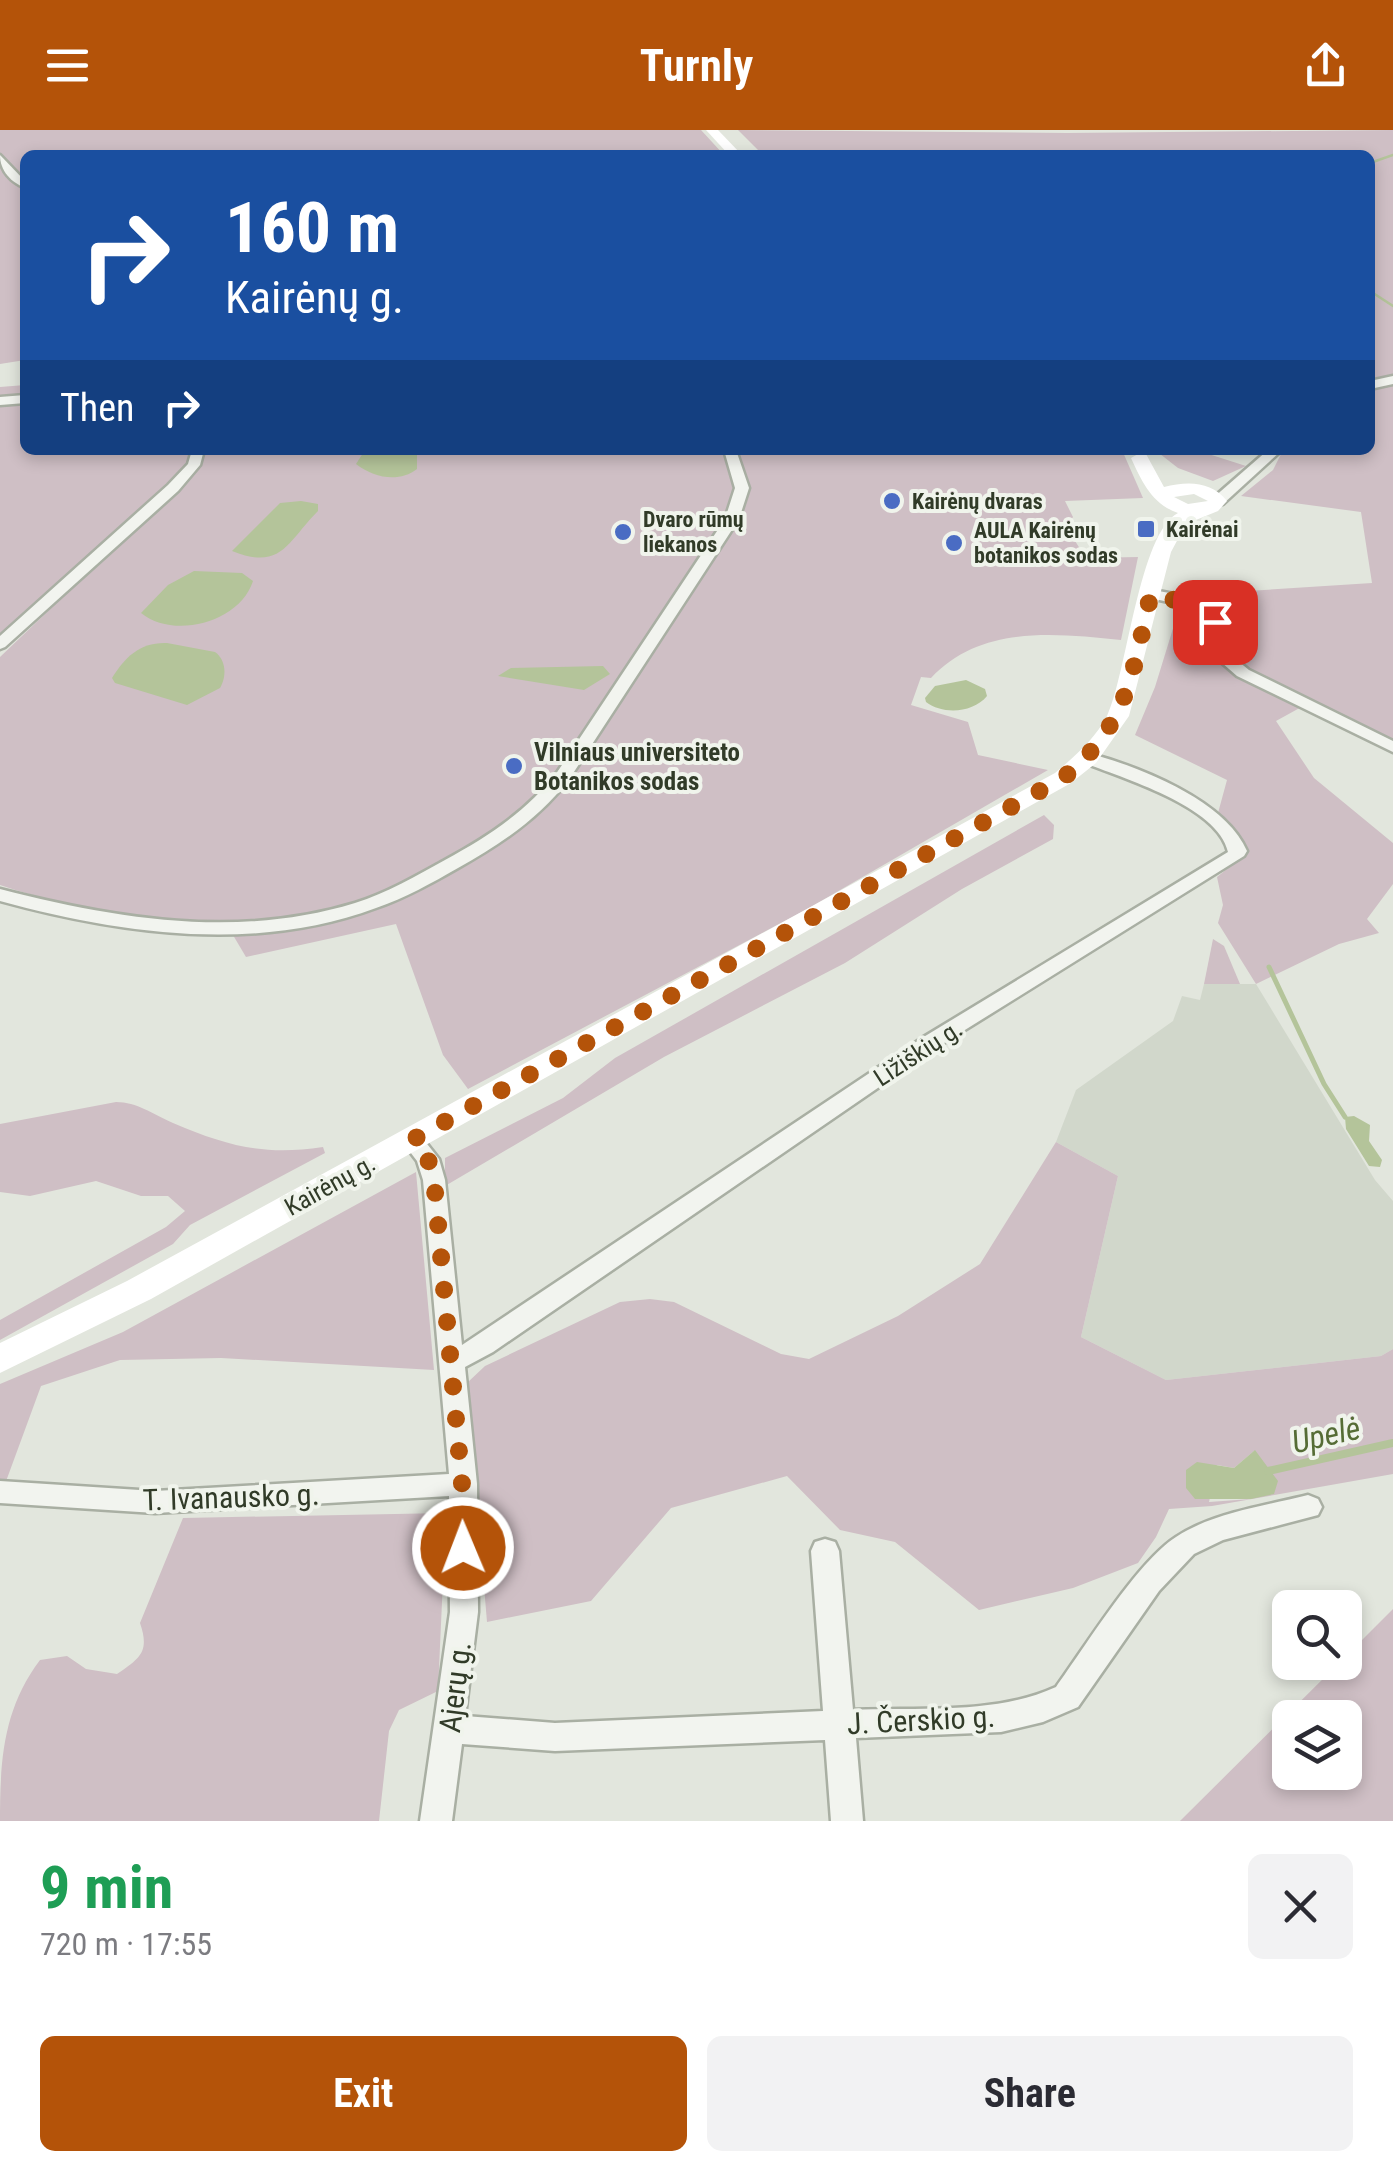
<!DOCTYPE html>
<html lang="en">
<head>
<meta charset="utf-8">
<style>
	:root { --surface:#fff; --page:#f2f2f3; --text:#2b2b33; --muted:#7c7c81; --accent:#b45309 }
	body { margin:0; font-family:"Roboto Condensed",sans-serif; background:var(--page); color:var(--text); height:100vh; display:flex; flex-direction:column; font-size:38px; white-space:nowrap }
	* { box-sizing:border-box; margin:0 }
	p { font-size:32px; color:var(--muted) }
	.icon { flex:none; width:55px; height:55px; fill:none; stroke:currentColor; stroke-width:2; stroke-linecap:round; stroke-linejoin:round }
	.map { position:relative; height:1691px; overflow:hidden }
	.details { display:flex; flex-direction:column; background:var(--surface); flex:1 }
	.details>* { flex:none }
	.top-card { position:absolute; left:20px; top:20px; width:1355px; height:305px; border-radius:15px; box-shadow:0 5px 15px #0003; background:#1a4fa0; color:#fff; overflow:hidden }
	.controls { position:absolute; left:1272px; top:1460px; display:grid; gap:20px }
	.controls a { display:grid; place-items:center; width:90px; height:90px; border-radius:15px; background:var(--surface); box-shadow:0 5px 15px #0003; font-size:50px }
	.pin { position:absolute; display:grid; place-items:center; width:85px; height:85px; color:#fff; margin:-42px; border-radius:20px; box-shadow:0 5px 15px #0006 }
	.me { position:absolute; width:110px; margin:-55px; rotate:359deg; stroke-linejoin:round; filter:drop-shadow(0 0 8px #0008) }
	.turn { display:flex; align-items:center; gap:35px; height:210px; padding:0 40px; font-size:45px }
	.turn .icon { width:130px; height:130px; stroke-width:2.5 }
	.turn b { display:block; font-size:70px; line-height:85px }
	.then { display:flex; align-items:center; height:95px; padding:0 40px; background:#0003; gap:20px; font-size:38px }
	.round { display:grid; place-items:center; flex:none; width:105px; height:105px; border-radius:15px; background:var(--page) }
	.summary { display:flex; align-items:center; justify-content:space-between; height:170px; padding:0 40px }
	h1 { font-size:60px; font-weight:700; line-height:75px; color:#1e9e55 }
	.button { display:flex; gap:20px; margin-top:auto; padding:20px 40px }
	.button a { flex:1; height:115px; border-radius:15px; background:var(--accent); color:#fff; font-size:40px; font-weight:700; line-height:115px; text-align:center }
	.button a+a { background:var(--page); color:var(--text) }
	header { display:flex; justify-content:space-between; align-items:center; height:130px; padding:0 40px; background:var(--accent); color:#fff; font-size:45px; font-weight:700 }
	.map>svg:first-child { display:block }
</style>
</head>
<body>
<header><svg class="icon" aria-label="menu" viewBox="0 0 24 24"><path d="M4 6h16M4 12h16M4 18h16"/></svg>Turnly<svg class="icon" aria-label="share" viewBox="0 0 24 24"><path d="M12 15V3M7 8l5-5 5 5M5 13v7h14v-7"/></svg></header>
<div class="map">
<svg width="1393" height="1691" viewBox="0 0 1393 1691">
	<rect width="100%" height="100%" fill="#e2e6dd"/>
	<!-- built -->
	<path fill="#d1d7cb" d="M1204,854H1256L1375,1050L1393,1071V1219L1381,1226L1166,1250L1081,1207L1118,1046L1056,1012L1076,960L1173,891L1182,866L1200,870Z"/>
	<!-- green -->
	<g fill="#cfbfc5" fill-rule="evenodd">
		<path d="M0,0H701L724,25H25V230L0,234Z"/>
		<path d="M738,0L1067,3L1393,0V247L1370,252V25H763Z"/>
		<path d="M1393,253V613C1350,584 1298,571 1255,543C1209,514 1257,489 1184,465L1372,453L1361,382L1241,366L1273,340L1283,320H1370V260Z"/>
		<path d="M25,255V320H1122L1143,368L1065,371L1073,387L1066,397L1086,428L1138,427L1121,510C1054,503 980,495 931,548L921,547L911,575L968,592L978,625L1048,640L809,778L468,959L443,925L396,794L246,827L227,795C150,788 73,780 0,755V527L181,354L0,509V257Z"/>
		<path d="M1155,320H1196L1246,336L1213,351L1178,338Z"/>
		<path d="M1184,476C1212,493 1202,508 1218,532L1305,575L1276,591L1314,648L1393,713V754L1367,789L1379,803L1339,814L1256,854L1218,793L1223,775L1217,747L1243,726L1246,716L1218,683L1227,650L1135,605L1155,557L1179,479Z"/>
		<path d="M1044,685L1054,695L1053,709L962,759L845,833L664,927L445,1056V1028L563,968L615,928Z"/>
		<path d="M1213,809L1224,816L1240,854H1204Z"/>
		<path d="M116,972C137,972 153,984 173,993C227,1016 264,1026 323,1017L325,1023L190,1095L173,1114L0,1210V1190L166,1097L185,1081L168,1066H141L96,1051L30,1066L0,1062V994Z"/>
		<path d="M1056,1012L1118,1046L1081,1207L1166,1250L1381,1226L1393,1219V1344L1212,1376L1169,1379L1156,1407L1138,1433L1073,1458L979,1480L895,1412L840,1400L787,1346L671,1378L591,1471L487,1492L467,1253L485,1236L620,1172L650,1169L674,1172L781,1224L809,1229L898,1186L980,1134ZM1254,1321L1251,1369L1209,1372L1217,1335L1234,1338Z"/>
		<path d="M416,1042L434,1240L221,1228L120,1230L41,1256L5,1354H0V1254L123,1202Z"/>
		<path d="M446,1383L438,1561L399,1580L389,1601L379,1691H0C0,1631 3,1579 40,1530L67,1526L86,1539L117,1544C140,1528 150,1522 140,1493L183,1388Z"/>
		<path d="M1393,1479V1691H1180L1339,1533L1345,1532V1527ZM1290,1588H1345V1642H1290Z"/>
	</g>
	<!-- water -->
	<g fill="#b4c49a">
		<path d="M365,320H417V339C399,353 374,348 356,334Z"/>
		<path d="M301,371L318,374V381C287,412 282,441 232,421L280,373Z"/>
		<path d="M194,441L242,443L253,451C240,492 174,510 141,483L168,455Z"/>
		<path d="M167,513L215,522C226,530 227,546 220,558L187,575L115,553L112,548C125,527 140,512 167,513Z"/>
		<path d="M603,536L610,544L584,560L498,546L511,538Z"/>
		<path d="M966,550L985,559L987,566C973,583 943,585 926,572L925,568L935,556Z"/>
		<path d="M1354,986L1370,995L1369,1011L1382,1030L1380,1037L1369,1036L1346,999L1345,987Z"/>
		<path d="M1255,1320L1278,1351L1274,1364L1251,1369H1195L1186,1358V1340L1197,1332L1234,1338Z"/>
	</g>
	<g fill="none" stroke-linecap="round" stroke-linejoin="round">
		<!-- stream-far2 -->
		<g stroke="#b4c49a" stroke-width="2.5">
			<path d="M1053,25H1106"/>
			<path d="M1370,33L1393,25"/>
			<path d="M1370,161L1393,176"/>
		</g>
		<!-- stream-far1 -->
		<path stroke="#b4c49a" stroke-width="5" d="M1269,837L1324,954L1345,987"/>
		<!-- stream -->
		<path stroke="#b4c49a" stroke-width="8" d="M1268,1341L1393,1313"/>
		<!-- street casing -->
		<g stroke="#a9afa3" stroke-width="5">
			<g id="street">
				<path d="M0,25L25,51V58C11,52 0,41 0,25Z"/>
				<path d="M1393,246V254L1370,259V251Z"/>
				<path d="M25,265V273L0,275V267Z"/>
				<path d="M192,320H204L200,335L178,361L5,517L0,519V506L168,355L188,334Z"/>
				<path d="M724,320H736L749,358L739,389L570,648C540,688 502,713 458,738C432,753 405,768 376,778C256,823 120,804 0,771V759C116,789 238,809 355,773C387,763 416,746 445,730C489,706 527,681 558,641L725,389L735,358Z"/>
				<path d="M1268,320H1282L1223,374H1213V368Z"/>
				<path d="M1151,460C1177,464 1216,468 1224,499C1226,507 1226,515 1228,523L1249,540L1393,611V622L1237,546L1213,525L1204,489L1182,475L1146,467L1144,464Z"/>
				<path d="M1088,623C1140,637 1225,670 1247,721L1244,726L936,918L493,1222L465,1237L477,1354L478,1482L465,1586L555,1593L823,1581L811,1421L815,1412L825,1409L835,1412L839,1421L853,1580C919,1577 995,1585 1056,1557C1085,1517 1137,1432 1176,1407C1214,1382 1265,1376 1308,1365L1318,1369L1322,1377L1318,1385L1223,1410L1194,1424L1159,1461L1078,1577L1043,1592L1001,1602L856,1608L863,1691H831L825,1610L555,1621L462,1614L452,1691H420L450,1482L449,1366L155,1383L0,1373V1351L155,1361L449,1344L423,1050L417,1031L401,1010L404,1005H420L439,1029L445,1050L462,1215L922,908L1228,722C1218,676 1122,648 1082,632V624Z"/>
			</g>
		</g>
		<!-- street -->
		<use href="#street" fill="#f2f4ef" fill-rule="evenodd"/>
		<!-- secondary -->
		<g fill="#fff" fill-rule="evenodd">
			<path d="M706,0H718L742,25H729Z"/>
			<path d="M1140,323L1146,324L1164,357C1188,351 1211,351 1227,371L1218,381L1186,394L1171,422L1129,586L1096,633L1071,653L151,1169L0,1243V1213L127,1151L1055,643C1074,627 1095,609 1107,586C1127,544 1139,403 1178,383C1152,374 1142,352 1131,328ZM1194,364L1208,371L1188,374L1174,367Z"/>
		</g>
	</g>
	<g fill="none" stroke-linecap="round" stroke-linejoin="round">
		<!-- route -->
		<path stroke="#b45309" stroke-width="18" stroke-dasharray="0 32.4" d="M463,1418L462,1354L434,1050L428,1029L412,1010L1063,648C1129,594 1132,543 1151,464L1191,474L1215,492"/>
	</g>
	<!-- markers -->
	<g fill="#4a6cc3" stroke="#f0f4ec" stroke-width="4">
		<circle cx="892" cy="371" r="10"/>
		<rect x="1136" y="389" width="20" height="20" rx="5"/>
		<circle cx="623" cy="402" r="10"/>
		<circle cx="954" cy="413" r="10"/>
		<circle cx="514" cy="636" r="10"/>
	</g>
	<g text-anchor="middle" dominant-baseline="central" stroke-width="8" stroke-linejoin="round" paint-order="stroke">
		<!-- far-poi labels -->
		<g font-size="22" font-weight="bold" fill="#313b28" stroke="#f0f4ec" text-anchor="start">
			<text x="912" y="371">Kairėnų dvaras</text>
			<text x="643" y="389">Dvaro rūmų<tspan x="643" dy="25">liekanos</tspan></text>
			<text x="1166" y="399">Kairėnai</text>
			<text x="974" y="400">AULA Kairėnų<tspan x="974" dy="25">botanikos sodas</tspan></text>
		</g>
		<!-- poi labels -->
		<g font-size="25" font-weight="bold" fill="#313b28" stroke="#f0f4ec" text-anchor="start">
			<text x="534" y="622">Vilniaus universiteto<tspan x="534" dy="29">Botanikos sodas</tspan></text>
		</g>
		<!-- street labels -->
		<g font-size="25" fill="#313b28" stroke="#f0f4ec">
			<text transform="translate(918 923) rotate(-33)">Ližiškių g.</text>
			<text transform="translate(330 1055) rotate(-29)">Kairėnų g.</text>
		</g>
		<!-- near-street labels -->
		<g font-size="30" fill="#313b28" stroke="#f0f4ec">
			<text transform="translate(231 1367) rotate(-2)">T. Ivanausko g.</text>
			<text transform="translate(455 1557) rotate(-83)">Ajerų g.</text>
			<text transform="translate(921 1590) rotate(-3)">J. Čerskio g.</text>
		</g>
		<!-- near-water labels -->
		<g font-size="32" font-style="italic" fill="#556c35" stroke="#f0f4ec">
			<text transform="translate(1326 1305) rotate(-13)">Upelė</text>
		</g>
	</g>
</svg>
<div class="controls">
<a><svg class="icon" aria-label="search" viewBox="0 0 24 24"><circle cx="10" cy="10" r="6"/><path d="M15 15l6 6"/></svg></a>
<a><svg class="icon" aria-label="layers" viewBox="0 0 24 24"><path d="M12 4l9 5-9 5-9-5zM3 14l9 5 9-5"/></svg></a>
</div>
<div class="pin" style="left:1215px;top:492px;background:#d93025"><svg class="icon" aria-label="arrive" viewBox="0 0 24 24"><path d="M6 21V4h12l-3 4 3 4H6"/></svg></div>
<svg class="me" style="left:463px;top:1418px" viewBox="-20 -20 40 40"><circle r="17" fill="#b45309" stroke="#fff" stroke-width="3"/><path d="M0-11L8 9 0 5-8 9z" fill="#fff"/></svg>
<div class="top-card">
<div class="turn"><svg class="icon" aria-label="right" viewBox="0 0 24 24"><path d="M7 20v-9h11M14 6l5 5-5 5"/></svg><div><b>160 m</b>Kairėnų g.</div></div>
<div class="then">Then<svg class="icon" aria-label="right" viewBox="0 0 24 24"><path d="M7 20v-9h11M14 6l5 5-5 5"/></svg></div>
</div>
</div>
<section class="details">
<div class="summary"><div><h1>9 min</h1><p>720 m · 17:55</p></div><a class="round"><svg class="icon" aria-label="close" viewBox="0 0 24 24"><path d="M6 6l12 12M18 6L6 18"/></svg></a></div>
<div class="button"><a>Exit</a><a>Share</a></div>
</section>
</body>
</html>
